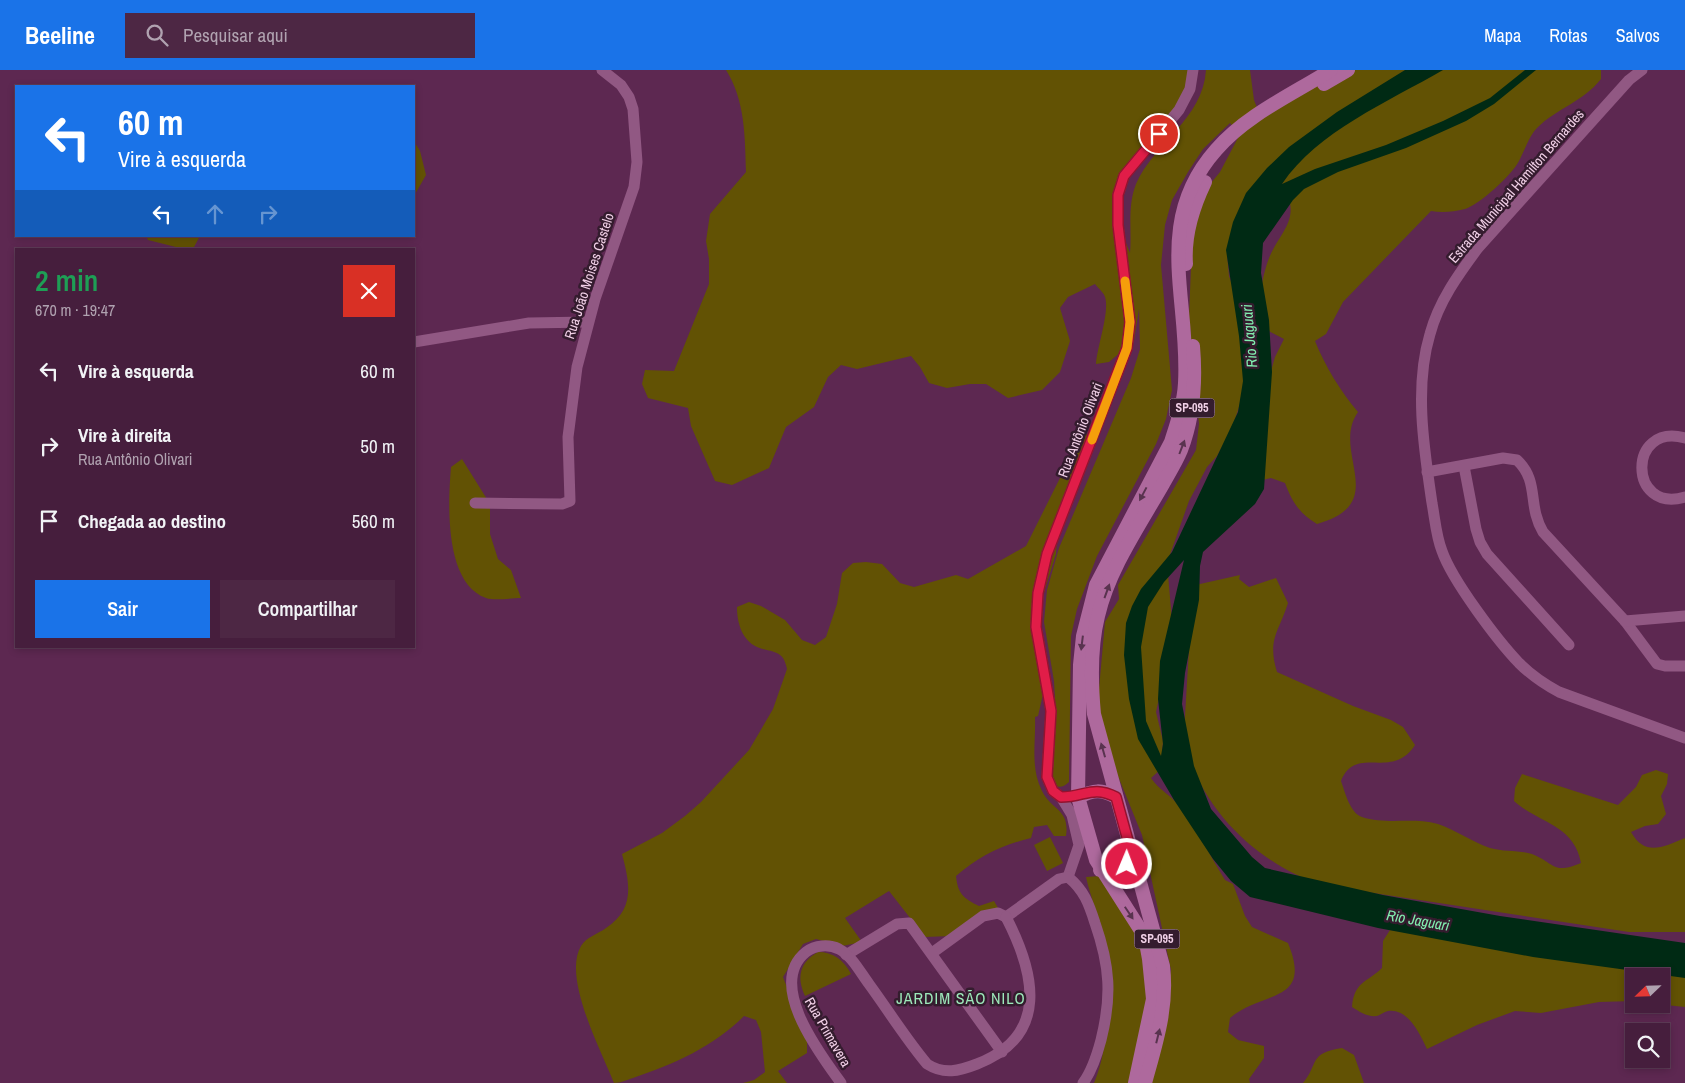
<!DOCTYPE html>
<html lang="pt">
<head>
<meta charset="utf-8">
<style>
	:root { --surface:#461e3d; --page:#4d2744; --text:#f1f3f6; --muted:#b0a2b0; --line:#5e3c57; --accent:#1a73e8 }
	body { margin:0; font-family:"Archivo Narrow",sans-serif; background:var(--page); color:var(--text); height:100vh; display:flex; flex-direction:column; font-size:19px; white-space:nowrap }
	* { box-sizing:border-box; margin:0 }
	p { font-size:16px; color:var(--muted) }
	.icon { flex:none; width:28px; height:28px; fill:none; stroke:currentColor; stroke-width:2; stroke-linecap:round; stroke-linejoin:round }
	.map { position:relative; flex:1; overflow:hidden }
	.drawer { position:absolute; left:15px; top:178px; width:400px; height:400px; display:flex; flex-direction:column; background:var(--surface); border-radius:0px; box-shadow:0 2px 8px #0003,0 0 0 1px var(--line) }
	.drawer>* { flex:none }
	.guide { position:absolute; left:15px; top:15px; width:400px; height:152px; border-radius:0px; box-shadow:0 2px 8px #0003,0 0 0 1px var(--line); background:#1a73e8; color:#fff; overflow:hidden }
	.needle { width:32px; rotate:247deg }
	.controls { position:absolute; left:1625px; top:898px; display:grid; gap:10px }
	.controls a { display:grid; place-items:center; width:45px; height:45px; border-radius:0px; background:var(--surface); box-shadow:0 2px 8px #0003,0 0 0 1px var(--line); font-size:25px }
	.pin { position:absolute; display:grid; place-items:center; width:42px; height:42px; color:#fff; margin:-21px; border:2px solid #fff; border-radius:50%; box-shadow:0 1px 5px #0007 }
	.me { position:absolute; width:55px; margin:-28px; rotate:1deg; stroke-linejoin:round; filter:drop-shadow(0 0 4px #0008) }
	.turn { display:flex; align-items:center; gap:18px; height:105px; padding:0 20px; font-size:22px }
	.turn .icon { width:65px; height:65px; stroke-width:2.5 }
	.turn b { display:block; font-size:35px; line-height:42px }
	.lanes { display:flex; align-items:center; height:48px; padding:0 20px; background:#0003; justify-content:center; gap:25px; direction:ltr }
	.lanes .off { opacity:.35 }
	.round { display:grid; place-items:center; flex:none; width:52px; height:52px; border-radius:0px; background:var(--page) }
	.headline { display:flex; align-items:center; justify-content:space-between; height:85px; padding:0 20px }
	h1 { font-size:30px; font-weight:600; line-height:38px; color:#1e9e55 }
	.cta { display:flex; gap:10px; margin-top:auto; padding:10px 20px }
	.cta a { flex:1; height:58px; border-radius:0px; background:var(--accent); color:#fff; font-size:20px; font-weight:600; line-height:58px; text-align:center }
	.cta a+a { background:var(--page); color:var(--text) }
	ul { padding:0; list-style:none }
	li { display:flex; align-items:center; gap:15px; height:75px; padding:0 20px }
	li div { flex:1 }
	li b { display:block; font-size:19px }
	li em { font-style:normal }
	header { display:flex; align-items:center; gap:30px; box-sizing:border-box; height:70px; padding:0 25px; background:var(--accent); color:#fff }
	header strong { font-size:24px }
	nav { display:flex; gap:28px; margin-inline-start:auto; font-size:18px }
	.search { width:350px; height:45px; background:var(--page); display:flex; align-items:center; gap:12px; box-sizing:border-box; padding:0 18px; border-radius:0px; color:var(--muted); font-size:19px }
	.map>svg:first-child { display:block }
</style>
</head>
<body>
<header>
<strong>Beeline</strong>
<div class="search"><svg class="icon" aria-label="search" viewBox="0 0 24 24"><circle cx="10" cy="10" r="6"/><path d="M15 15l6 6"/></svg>Pesquisar aqui</div>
<nav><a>Mapa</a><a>Rotas</a><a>Salvos</a></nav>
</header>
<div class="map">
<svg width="1685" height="1013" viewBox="0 0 1685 1013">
	<rect width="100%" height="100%" fill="#5d2851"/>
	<!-- green -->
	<g fill="#625204">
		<path d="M726,0H1191L1184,32L1131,102L1119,138L1124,168L1130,183C1132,160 1127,137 1136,114C1154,73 1203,49 1206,0H1250L1254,30L1261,48L1338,0H1601V9C1583,32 1557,38 1537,58C1529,66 1525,80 1519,91C1512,105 1479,135 1465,139C1453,142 1442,143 1431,141L1343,232L1326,264L1315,271C1325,296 1341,322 1358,342C1330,382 1392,433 1317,454C1300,444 1292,432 1285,413L1271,408L1258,411L1271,301L1275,287L1284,269L1263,258C1260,235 1259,220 1266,197C1276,161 1305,153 1282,113L1227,184L1229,206L1242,242L1245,319L1232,358L1217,386L1207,397L1189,431L1167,493L1173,562L1156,642L1163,671L1161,699L1151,708C1159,720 1171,725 1179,736C1197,758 1210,786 1225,810L1233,814L1245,846L1252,857L1288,873C1313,934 1263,920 1230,948L1228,962L1238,970L1264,976V988L1249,1009L1250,1013H1150L1171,900L1142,765L1096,652L1105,552L1119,529L1118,515L1196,380L1199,354L1189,247L1192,171L1195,150L1211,113L1220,102L1240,64L1230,53L1203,79L1188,102L1172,130L1165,155L1161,195L1172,320L1166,349L1156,374L1097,486L1077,539L1071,566L1069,712C1062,718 1059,718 1051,714L1056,645L1054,611L1044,552L1047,520L1059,478L1131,308L1140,279L1139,239L1134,271L1109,292L1096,294C1097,277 1110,241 1105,227C1104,223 1098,218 1095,214L1068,227L1060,238L1070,271L1060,302L1042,320L1008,328L986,314H970L947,318L929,313L920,297L911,286L857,299L841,295L828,307L814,337L786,357L769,398L732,415L715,411L691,356L688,338L648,328L642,314L645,300L674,301L709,214V189L706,171L710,144L746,102C745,66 745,30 726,0Z"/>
		<path d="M414,71L420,81L426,105L414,126Z"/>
		<path d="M146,166H200L194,177H176L148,170Z"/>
		<path d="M1080,361L1092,367L1057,469L1056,484L1040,536L1044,620L1038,646L1035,647C1036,673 1030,697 1042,721C1052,741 1070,739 1066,766H1054L1047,755L1034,757L1031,768C1002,775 979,786 956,806C958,824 963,828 979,836L994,831L1001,843L951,866L925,867L889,821L845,848L862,872L842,876L816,869L803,874L783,907L807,970V983L778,1001L787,1013H743L754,1010L765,1002L761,962L756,950L744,946C713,977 674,994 633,1008C626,1010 621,1013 614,1013C602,982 562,908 581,876C586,867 598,864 606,858C635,839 630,814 622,784L662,763L685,746L701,732L749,680L773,639L787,599C786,595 785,591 783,588C777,580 765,581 757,577C742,570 737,553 737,537L749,532L761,536L785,550L802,570L815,575L826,567L837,534L842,503L853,493L866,492L882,494L900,513L914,517L956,505L968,509L1026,476L1071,386Z"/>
		<path d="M462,389L490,434V464L498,489L511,500L521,528C511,528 495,531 486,528C444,513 448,433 451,397Z"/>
		<path d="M1240,505L1239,509L1249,517L1276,508L1288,533C1279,562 1267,569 1277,602L1353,636L1391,650L1403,657L1415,675C1392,711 1356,674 1341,711C1345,722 1350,743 1362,747C1386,755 1413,747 1438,754C1456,760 1472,772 1490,778C1504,782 1519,780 1532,784C1555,793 1552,805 1581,793C1574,754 1538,753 1514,731L1515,718L1522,704L1618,735L1636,717L1642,705L1656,700L1668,704L1667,714L1661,726L1666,744L1658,754L1645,756L1631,762C1645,787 1663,777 1685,768V862H1629L1321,815C1256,793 1194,734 1184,663L1193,512L1200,514Z"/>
		<path d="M1050,767L1063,793L1047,801L1034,775Z"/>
		<path d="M1100,806L1143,871L1149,929L1132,1013H1094C1114,966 1108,896 1097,847C1094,833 1089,821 1086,807Z"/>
		<path d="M1390,860L1685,903V937L1656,934H1661V906H1634V931L1599,932L1541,943L1515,941L1477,955L1427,979C1420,964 1408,938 1388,941C1384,942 1380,945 1377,946C1367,947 1360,942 1352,937C1354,912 1366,913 1382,898L1383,871Z"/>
		<path d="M818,882C833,882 844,890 851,904L805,926C796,907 800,892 818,882Z"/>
		<path d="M1342,978L1354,985L1364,1013H1303C1319,994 1308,983 1342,978Z"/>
	</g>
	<!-- water -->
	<path fill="#002a14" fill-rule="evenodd" d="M1405,0H1443C1388,32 1318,61 1282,114L1315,99L1386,75L1443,51L1490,28L1525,0H1536L1494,34L1466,51L1406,78L1338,102L1304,119L1293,130L1263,173L1261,203L1269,250L1272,302L1264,419L1255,434L1203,482L1200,496L1199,530L1185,603L1182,634L1194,696L1211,739L1252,787L1265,798L1383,825L1500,846L1685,873V908L1533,887L1378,858L1250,827L1231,811L1213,789L1174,730L1138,669L1129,629L1124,585L1126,553L1132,536L1141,519L1172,482L1238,342L1243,311L1239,266L1226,180L1233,152L1246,123L1267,98L1289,77L1337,42ZM1184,490L1160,591L1158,629L1163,674L1161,686L1146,651L1141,577L1148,537L1164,512Z"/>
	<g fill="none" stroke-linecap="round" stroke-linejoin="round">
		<!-- minor -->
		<g stroke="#915883" stroke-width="11">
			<path d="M1642,0L1629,10L1478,178C1458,205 1439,231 1430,264C1414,317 1424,379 1432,433C1435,449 1436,466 1442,481C1452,510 1497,570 1519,593C1531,605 1544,614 1559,622L1685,668"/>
			<path d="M414,272L529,253L588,252"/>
			<path d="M1685,368C1627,352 1628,444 1685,427"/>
			<path d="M1464,396L1476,459L1480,472L1487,484L1569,575"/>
			<path d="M1427,402L1503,388L1517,390C1540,412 1527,435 1543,462L1625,551L1657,594L1665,596H1685"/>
			<path d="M475,433L562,434L570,431L568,367L577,297L595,229L634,117L637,92L633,39L629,27L621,15L602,0"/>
			<path d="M1625,551L1685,546"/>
			<path d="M1068,807L1079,775L1072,745L1061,727L1053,721L1047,707L1051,641L1036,557L1038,523L1047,484L1127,278L1130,252L1118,155V125L1124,106L1179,40L1190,19L1193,0"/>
			<path d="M1068,807C1084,820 1089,834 1095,853C1110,896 1112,926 1101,970C1097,985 1092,1001 1083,1013"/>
			<path d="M1006,847L1059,809L1068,807"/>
			<path d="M932,883L983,846L998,843L1006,847"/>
			<path d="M846,885L897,854L909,853L1002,982"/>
			<path d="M841,1013C820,984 766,914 806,882C815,875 829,874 839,879C852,886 860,902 869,914C888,940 906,969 927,994C944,1005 959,1001 977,994C1050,966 1035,903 1006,847"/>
		</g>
		<!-- major -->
		<g stroke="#ae699d" stroke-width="14">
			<path d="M1324,14L1348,0"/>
			<path d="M1186,194C1184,166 1193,137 1205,112"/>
			<path d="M1078,727C1094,720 1101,719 1116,727"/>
			<path d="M1100,800C1121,805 1126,801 1129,780"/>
			<path d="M1135,1013L1153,929L1149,889L1145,867L1096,790L1078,727L1080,595L1083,566L1096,515L1171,372C1177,353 1184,333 1185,313C1190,229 1152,152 1216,80C1246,45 1293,24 1331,0"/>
			<path d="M1145,1013C1156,973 1168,937 1163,896L1094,644C1091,612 1090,578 1098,546C1109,499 1139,456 1163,414C1169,403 1176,392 1181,380C1194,346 1196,311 1193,276"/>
		</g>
	</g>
	<!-- one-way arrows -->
	<defs><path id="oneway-solid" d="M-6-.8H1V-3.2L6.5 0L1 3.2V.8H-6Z" transform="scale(1.25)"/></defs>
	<g fill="#59334f">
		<use href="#oneway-solid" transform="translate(1182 377) rotate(-69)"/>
		<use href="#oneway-solid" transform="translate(1143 424) rotate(118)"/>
		<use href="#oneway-solid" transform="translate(1107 521) rotate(-70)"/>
		<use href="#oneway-solid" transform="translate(1082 573) rotate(97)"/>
		<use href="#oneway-solid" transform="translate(1103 680) rotate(-106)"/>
		<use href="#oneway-solid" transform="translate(1129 843) rotate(56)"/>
		<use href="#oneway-solid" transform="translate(1158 966) rotate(-76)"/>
	</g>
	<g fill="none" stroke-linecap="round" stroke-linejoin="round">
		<!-- route casing -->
		<g stroke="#92132f" stroke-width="12">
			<path id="route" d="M1127,794L1130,778L1116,727C1092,715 1085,727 1061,727L1053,721L1047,707L1051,641L1036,557L1038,523L1047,484L1127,278L1130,252L1118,155V125L1124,106L1159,64"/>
		</g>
		<!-- route -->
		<use href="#route" stroke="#e11d48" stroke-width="9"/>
		<!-- slow -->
		<path stroke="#f59e0b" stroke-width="9" d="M1092,370L1127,278L1130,252L1125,211"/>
	</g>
	<g text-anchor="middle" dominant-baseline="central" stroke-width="5" stroke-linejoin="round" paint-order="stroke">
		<!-- shield labels -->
		<g fill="#341c2e" stroke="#b89ab0" stroke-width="1">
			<rect x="1169.5" y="328.5" width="45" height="19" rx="4"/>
			<rect x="1134.5" y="859.5" width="45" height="19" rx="4"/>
		</g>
		<g font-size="12" font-weight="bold" fill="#f1d0e7">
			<text x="1192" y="338">SP-095</text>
			<text x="1157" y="869">SP-095</text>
		</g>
		<!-- street labels -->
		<g font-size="14" fill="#f1d0e7" stroke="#341c2e">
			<text transform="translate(1516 116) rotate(-49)">Estrada Municipal Hamilton Bernardes</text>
			<text transform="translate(589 206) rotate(-72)">Rua João Moises Castelo</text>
			<text transform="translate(1080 360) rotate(-69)">Rua Antônio Olivari</text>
			<text transform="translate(828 962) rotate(60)">Rua Primavera</text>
		</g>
		<!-- water labels -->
		<g font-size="15" font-style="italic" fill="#82efb0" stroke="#341c2e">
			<text transform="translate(1249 266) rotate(-95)">Rio Jaguari</text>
			<text transform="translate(1418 850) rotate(10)">Rio Jaguari</text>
		</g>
		<!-- quarter labels -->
		<g font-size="16" letter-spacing="1" fill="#9de9ba" stroke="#341c2e">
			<text x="961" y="928">JARDIM SÃO NILO</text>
		</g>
	</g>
</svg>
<div class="controls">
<a><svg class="needle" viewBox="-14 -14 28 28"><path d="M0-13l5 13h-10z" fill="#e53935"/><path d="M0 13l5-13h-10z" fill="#b0a2b0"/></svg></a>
<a><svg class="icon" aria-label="search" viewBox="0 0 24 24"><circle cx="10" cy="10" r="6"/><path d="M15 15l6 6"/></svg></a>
</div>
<div class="pin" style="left:1159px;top:64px;background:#d93025"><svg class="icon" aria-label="arrive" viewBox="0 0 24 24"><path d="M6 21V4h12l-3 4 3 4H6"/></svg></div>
<svg class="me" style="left:1127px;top:794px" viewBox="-20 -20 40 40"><circle r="17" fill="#e11d48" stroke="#fff" stroke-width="3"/><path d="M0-11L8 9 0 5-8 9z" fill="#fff"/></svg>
<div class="guide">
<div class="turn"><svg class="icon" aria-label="left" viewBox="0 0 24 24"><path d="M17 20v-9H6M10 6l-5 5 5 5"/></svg><div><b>60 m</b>Vire à esquerda</div></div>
<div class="lanes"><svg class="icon" aria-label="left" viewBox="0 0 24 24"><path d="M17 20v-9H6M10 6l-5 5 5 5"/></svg><svg class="icon off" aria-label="ahead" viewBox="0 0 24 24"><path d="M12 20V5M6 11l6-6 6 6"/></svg><svg class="icon off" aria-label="right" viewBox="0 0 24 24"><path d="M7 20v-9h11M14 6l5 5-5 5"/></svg></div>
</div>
<section class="drawer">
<div class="headline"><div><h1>2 min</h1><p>670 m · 19:47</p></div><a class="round" style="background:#d93025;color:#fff"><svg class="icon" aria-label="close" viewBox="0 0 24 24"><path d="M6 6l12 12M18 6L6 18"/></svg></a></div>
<ul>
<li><svg class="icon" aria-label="left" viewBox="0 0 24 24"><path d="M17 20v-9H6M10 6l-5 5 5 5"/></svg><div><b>Vire à esquerda</b></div><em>60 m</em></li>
<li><svg class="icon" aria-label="right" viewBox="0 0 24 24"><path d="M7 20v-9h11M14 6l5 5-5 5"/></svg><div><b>Vire à direita</b><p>Rua Antônio Olivari</p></div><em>50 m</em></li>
<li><svg class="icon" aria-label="arrive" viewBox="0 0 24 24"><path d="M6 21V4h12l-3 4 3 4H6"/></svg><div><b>Chegada ao destino</b></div><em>560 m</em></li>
</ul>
<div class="cta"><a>Sair</a><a>Compartilhar</a></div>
</section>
</div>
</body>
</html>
